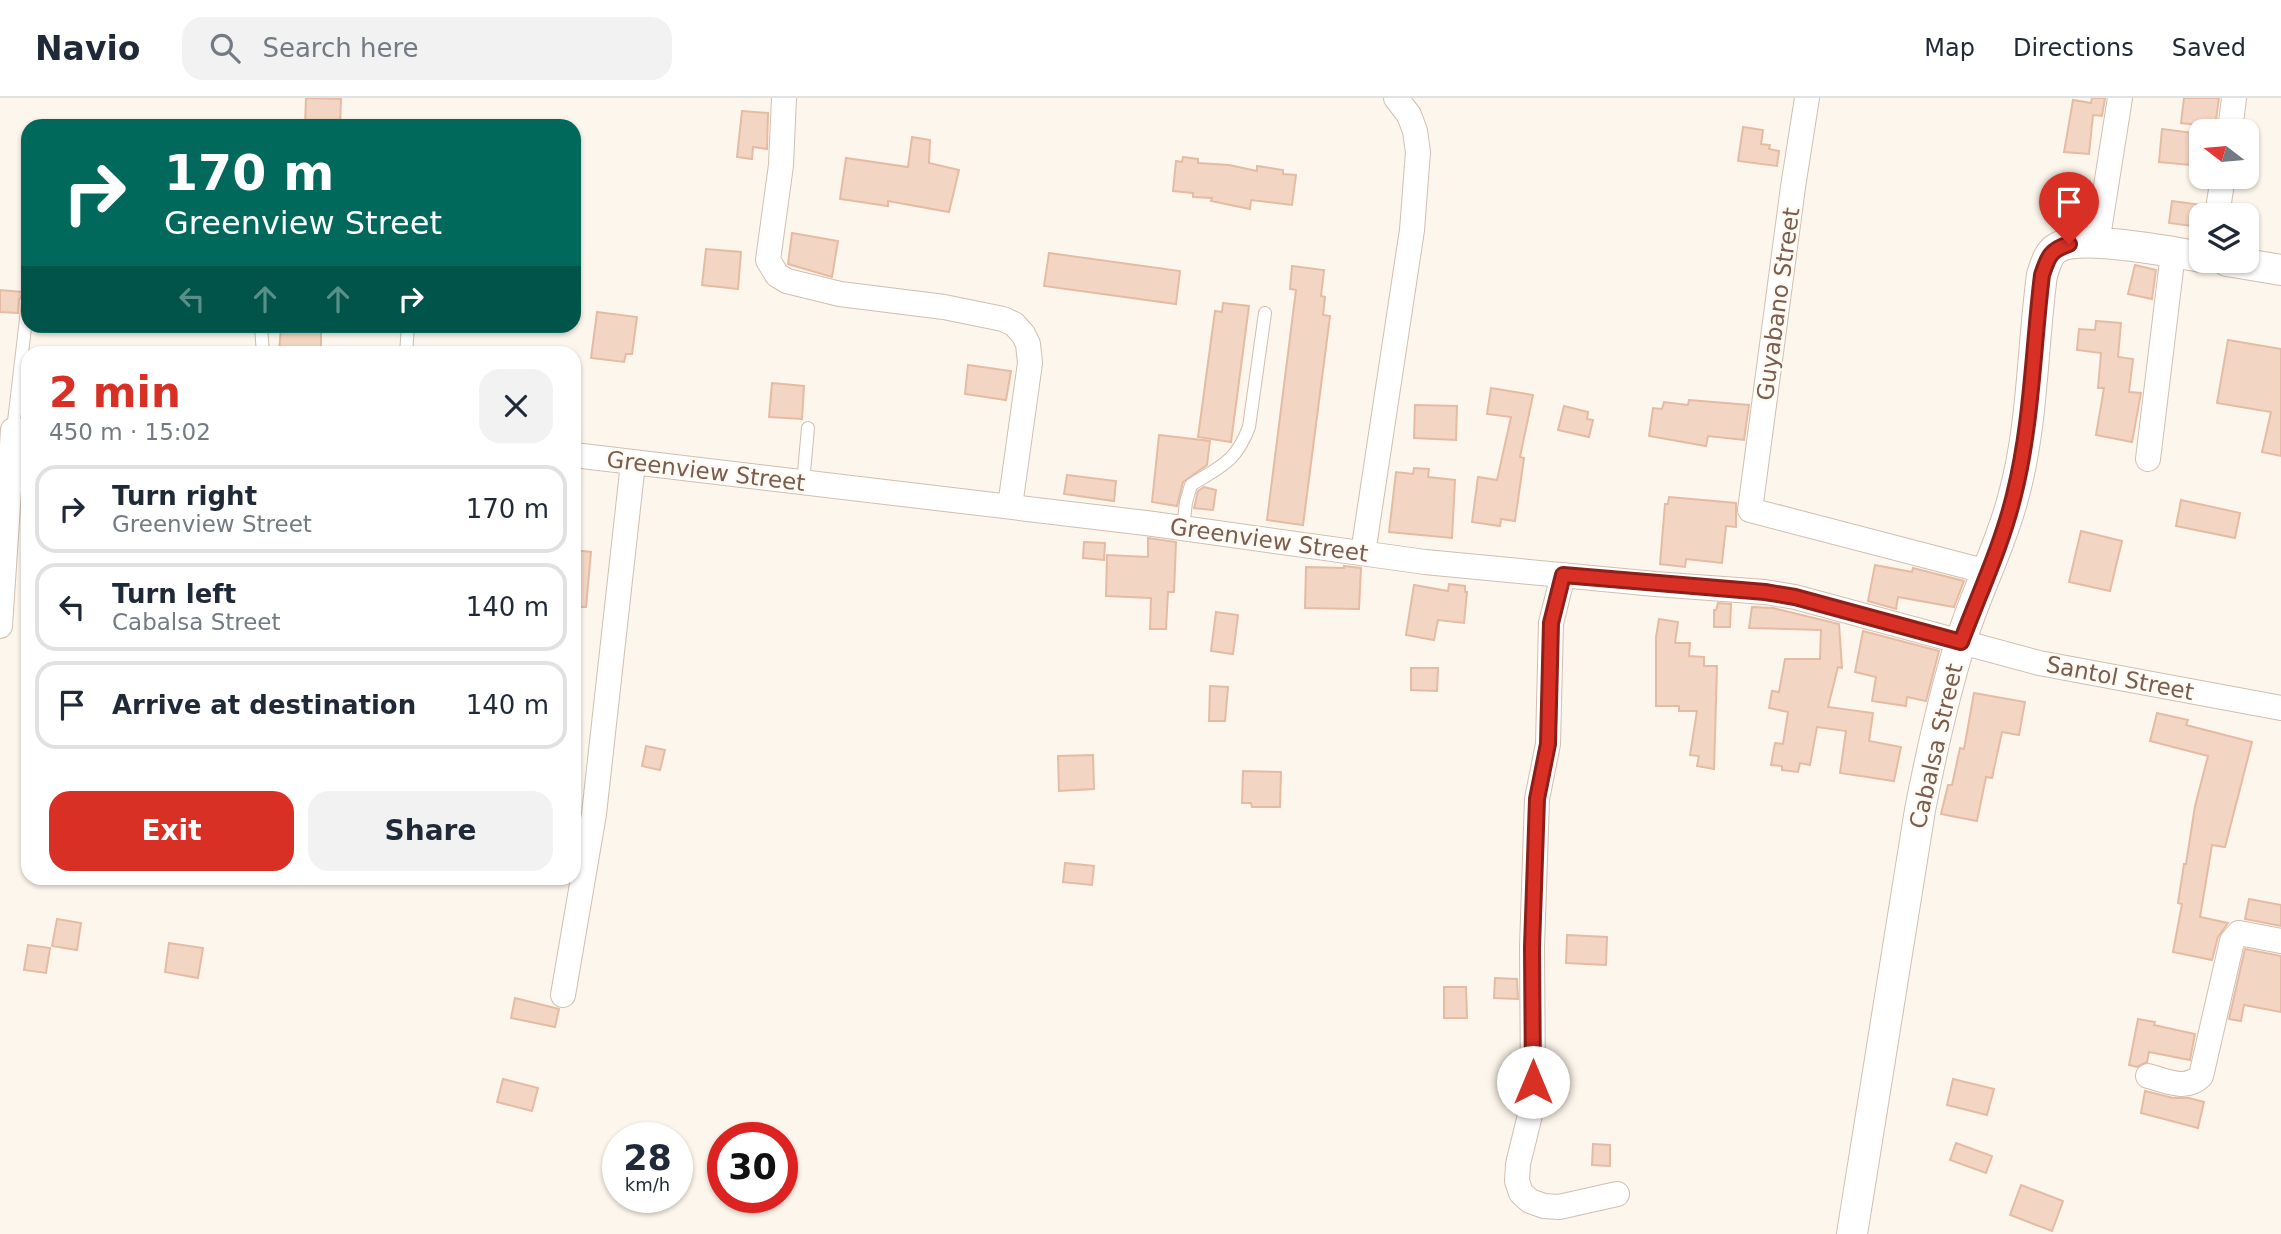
<!DOCTYPE html>
<html lang="en">
<head>
<meta charset="utf-8">
<style>
	:root { --surface:#fff; --page:#f2f2f3; --text:#1f2937; --muted:#747a83; --line:#e0e1e3; --accent:#d93025 }
	body { margin:0; font-family:"DejaVu Sans",sans-serif; background:var(--page); color:var(--text); height:100vh; display:flex; flex-direction:column; font-size:26px; white-space:nowrap }
	* { box-sizing:border-box; margin:0 }
	p { font-size:23px; color:var(--muted) }
	.icon { flex:none; width:38px; height:38px; fill:none; stroke:currentColor; stroke-width:2; stroke-linecap:round; stroke-linejoin:round }
	.map { position:relative; flex:1; overflow:hidden }
	.panel { position:absolute; left:21px; top:248px; width:560px; height:539px; display:flex; flex-direction:column; background:var(--surface); border-radius:21px; box-shadow:0 2px 5px #0004 }
	.panel>* { flex:none }
	.hud { position:absolute; left:21px; top:21px; width:560px; height:214px; border-radius:21px; box-shadow:0 2px 5px #0004; background:#00695c; color:#fff; overflow:hidden }
	.needle { width:46px; rotate:286deg }
	.controls { position:absolute; left:2189px; top:21px; display:grid; gap:14px }
	.controls a { display:grid; place-items:center; width:70px; height:70px; border-radius:14px; background:var(--surface); box-shadow:0 2px 5px #0004; font-size:35px }
	.speed { position:absolute; left:602px; top:1024px; display:flex; gap:14px; font-size:35px; font-weight:700; text-align:center }
	.speed>* { display:grid; place-content:center; width:91px; height:91px; border-radius:50%; background:var(--surface); box-shadow:0 2px 5px #0004; line-height:1 }
	.speed small { font-size:18px; font-weight:400 }
	.speed .limit { border:10px solid #d22; background:#fff; color:#111 }
	.pin { position:absolute; display:grid; place-items:center; width:60px; height:60px; color:#fff; margin:-72px -30px; border-radius:50% 50% 50% 0; rotate:-45deg; box-shadow:0 0 7px #0007 }
	.pin .icon { rotate:45deg }
	.me { position:absolute; width:77px; margin:-38px; rotate:0deg; stroke-linejoin:round; filter:drop-shadow(0 0 5px #0008) }
	.turn { display:flex; align-items:center; gap:24px; height:147px; padding:0 28px; font-size:32px }
	.turn .icon { width:91px; height:91px; stroke-width:2.5 }
	.turn b { display:block; font-size:49px; line-height:60px }
	.lanes { display:flex; align-items:center; height:66px; padding:0 28px; background:#0003; justify-content:center; gap:35px; direction:ltr }
	.lanes .off { opacity:.35 }
	.round { display:grid; place-items:center; flex:none; width:74px; height:74px; border-radius:21px; background:var(--page) }
	.headline { display:flex; align-items:center; justify-content:space-between; height:119px; padding:0 28px }
	h1 { font-size:42px; font-weight:700; line-height:52px; color:var(--accent) }
	.action { display:flex; gap:14px; margin-top:auto; padding:14px 28px }
	.action a { flex:1; height:80px; border-radius:21px; background:var(--accent); color:#fff; font-size:28px; font-weight:700; line-height:80px; text-align:center }
	.action a+a { background:var(--page); color:var(--text) }
	ul { padding:0; list-style:none }
	li { display:flex; align-items:center; gap:21px; height:88px; margin:0 14px 10px; padding:0 14px; border:4px solid var(--line); border-radius:21px }
	li div { flex:1 }
	li b { display:block; font-size:26px }
	li em { font-style:normal }
	header { display:flex; align-items:center; gap:42px; box-sizing:border-box; height:98px; padding:0 35px; background:var(--surface); border-bottom:2px solid var(--line) }
	header strong { font-size:33px }
	nav { display:flex; gap:38px; margin-inline-start:auto; font-size:24px }
	.search { width:490px; height:63px; background:var(--page); display:flex; align-items:center; gap:18px; box-sizing:border-box; padding:0 24px; border-radius:21px; color:var(--muted); font-size:26px }
	.map>svg:first-child { display:block }
</style>
</head>
<body>
<header>
<strong>Navio</strong>
<div class="search"><svg class="icon" aria-label="search" viewBox="0 0 24 24"><circle cx="10" cy="10" r="6"/><path d="M15 15l6 6"/></svg>Search here</div>
<nav><a>Map</a><a>Directions</a><a>Saved</a></nav>
</header>
<div class="map">
<svg width="2281" height="1136" viewBox="0 0 2281 1136">
	<rect width="100%" height="100%" fill="#fdf6ec"/>
	<!-- building -->
	<g fill="#f3d5c3" stroke="#e6bba3" stroke-width="2">
		<path d="M306,0L341,1L340,28H305Z"/>
		<path d="M2092,0H2105L2102,18L2093,17L2089,56L2064,54L2073,2L2091,5Z"/>
		<path d="M2184,0H2219L2215,29L2181,25Z"/>
		<path d="M742,13L768,15L767,51L753,49L752,61L737,59Z"/>
		<path d="M1743,29L1763,32L1761,46L1770,47L1769,51L1779,53L1777,68L1738,63Z"/>
		<path d="M2162,31L2194,35L2191,67L2159,64Z"/>
		<path d="M912,39L930,42L929,65L959,72L949,114L888,103V108L840,101L846,60L908,69Z"/>
		<path d="M1183,59L1198,61V65L1229,67L1257,73V68L1283,72V76L1296,77L1292,107L1251,102L1250,111L1211,103L1212,100L1193,99V95L1173,93L1176,63L1182,64Z"/>
		<path d="M2172,103L2202,107L2199,129L2169,125Z"/>
		<path d="M792,135L838,143L832,179L788,166Z"/>
		<path d="M706,151L741,154L738,191L702,187Z"/>
		<path d="M1049,155L1180,173L1176,206L1044,188Z"/>
		<path d="M2135,167L2156,172L2152,201L2128,196Z"/>
		<path d="M1292,168L1324,172L1321,198L1325,199L1323,217L1330,218L1303,427L1267,422L1296,192L1290,191Z"/>
		<path d="M0,192L24,194L19,202L18,215L0,214Z"/>
		<path d="M1223,205L1249,208L1231,344L1198,339L1215,213L1222,214Z"/>
		<path d="M597,214L637,219L632,256H626L624,264L591,260Z"/>
		<path d="M2096,223L2121,225L2118,259L2133,261L2129,294L2141,295L2132,344L2096,337L2104,290H2098L2101,255L2077,252L2079,231L2095,232Z"/>
		<path d="M281,228H321V249H302V256L279,255Z"/>
		<path d="M2228,242L2281,251V358L2262,354L2271,314L2217,305Z"/>
		<path d="M968,267L1011,273L1006,302L965,296Z"/>
		<path d="M772,285L804,288L802,321L769,319Z"/>
		<path d="M1491,290L1533,297L1520,359L1524,360L1515,423L1501,421L1500,428L1472,424L1478,379L1497,382L1511,319L1487,316Z"/>
		<path d="M1689,302L1749,307L1744,342L1708,338L1706,348L1649,338L1653,310L1662,311L1664,304L1688,307Z"/>
		<path d="M1415,307L1457,308L1456,342L1414,340Z"/>
		<path d="M1564,308L1588,314L1587,321L1593,322L1589,339L1558,332Z"/>
		<path d="M1159,337L1210,343L1207,367L1183,384L1177,408L1152,404Z"/>
		<path d="M1414,370L1429,371L1428,379L1455,382L1452,440L1389,434L1396,374L1413,376Z"/>
		<path d="M1067,377L1116,383L1114,403L1064,396Z"/>
		<path d="M1204,389L1216,392L1213,412L1194,410L1198,393Z"/>
		<path d="M1669,399L1736,405V429L1726,428L1722,465L1686,461L1685,469L1660,466L1665,406H1668Z"/>
		<path d="M2181,402L2240,415L2235,440L2176,428Z"/>
		<path d="M2081,433L2122,443L2110,493L2069,484Z"/>
		<path d="M1148,440L1176,444L1174,494H1168L1166,531H1150L1151,500L1106,498L1107,457L1148,459Z"/>
		<path d="M1084,444L1105,445L1104,462L1083,460Z"/>
		<path d="M574,452L591,454L586,509H574Z"/>
		<path d="M1875,467L1912,474L1913,470L1964,483L1954,509L1898,499L1896,511L1868,503Z"/>
		<path d="M1344,468L1361,470L1359,511L1305,510L1306,469L1344,470Z"/>
		<path d="M1449,486L1465,488V494H1467L1464,525L1438,522L1434,542L1406,537L1414,487L1448,493Z"/>
		<path d="M1718,505L1731,506L1730,529H1714V512H1716Z"/>
		<path d="M1752,509L1773,510L1839,526L1842,570L1838,569L1828,609L1873,615L1869,643L1901,649L1894,683L1840,675L1846,633L1817,629L1810,667L1800,665L1798,674L1782,672V668L1771,667L1775,645L1783,646L1788,614L1769,610L1772,593L1779,594L1785,561H1820L1821,532L1749,530Z"/>
		<path d="M1216,514L1238,517L1233,556L1211,553Z"/>
		<path d="M1659,521L1678,524L1675,545H1690L1689,558L1704,559V568H1717L1714,671L1697,668L1699,658L1690,657L1697,613H1679V608H1656V539Z"/>
		<path d="M1863,533L1939,553L1926,603L1907,599L1906,608L1872,603L1876,579L1855,574Z"/>
		<path d="M1411,570H1438L1437,593L1411,592Z"/>
		<path d="M1210,588L1228,589L1225,623H1209Z"/>
		<path d="M1974,595L2025,604L2019,637L2002,634L1992,680L1986,679L1977,723L1941,716L1948,687H1952L1960,650L1964,651Z"/>
		<path d="M2157,615L2188,622L2186,627L2252,644L2225,749L2212,747L2200,819L2228,825L2218,839L2212,862L2173,854L2182,806L2178,805L2184,766H2186L2195,708L2208,658L2150,643Z"/>
		<path d="M646,648L665,652L660,672L642,668Z"/>
		<path d="M1093,657L1094,691L1059,693L1058,658Z"/>
		<path d="M1243,673L1281,674L1280,709H1252L1251,705H1242Z"/>
		<path d="M1065,765L1094,768L1092,787L1063,784Z"/>
		<path d="M2249,801L2281,807V828L2245,821Z"/>
		<path d="M57,821L81,825L77,852L52,848Z"/>
		<path d="M1567,837L1607,839L1606,867L1566,865Z"/>
		<path d="M169,845L203,850L198,880L165,874Z"/>
		<path d="M28,847L50,850L46,875L24,872Z"/>
		<path d="M2245,851L2281,858V914L2244,907L2241,923L2229,921Z"/>
		<path d="M1495,880L1517,881L1518,901L1494,900Z"/>
		<path d="M1444,889H1466L1467,920H1444Z"/>
		<path d="M515,900L559,911L555,929L511,920Z"/>
		<path d="M2138,921L2155,924L2154,927L2195,936L2190,962L2149,954L2147,964L2137,969L2129,967Z"/>
		<path d="M503,981L538,990L532,1013L497,1004Z"/>
		<path d="M1953,981L1994,991L1987,1017L1947,1007Z"/>
		<path d="M2145,993L2173,1000H2189L2204,1004L2198,1030L2141,1015Z"/>
		<path d="M1956,1045L1992,1058L1986,1075L1950,1062Z"/>
		<path d="M1593,1046L1610,1047V1068L1592,1067Z"/>
		<path d="M2021,1087L2063,1103L2052,1133L2010,1117Z"/>
	</g>
	<g fill="none" stroke-linecap="round" stroke-linejoin="round">
		<!-- service casing -->
		<g stroke="#d1beb0" stroke-width="14">
			<g id="service">
				<path d="M261,228L263,256"/>
				<path d="M406,256L408,228"/>
				<path d="M13,332L28,204"/>
				<path d="M803,385L808,330"/>
				<path d="M1183,430L1186,404L1191,387C1221,368 1236,364 1249,329L1265,215"/>
			</g>
		</g>
		<!-- minor casing -->
		<g stroke="#d1beb0" stroke-width="26">
			<g id="minor">
				<path d="M784,0L781,67L768,162L777,177L787,183L840,196L944,209L1003,221L1014,226L1023,236L1028,246L1030,265L1010,408"/>
				<path d="M1807,0L1793,89L1750,412L1988,474"/>
				<path d="M2230,33L2234,0"/>
				<path d="M2217,117L2223,79"/>
				<path d="M2097,145L2120,0"/>
				<path d="M574,357L1146,425L1425,464L1655,486L1765,494L1795,499L2039,565L2281,610"/>
				<path d="M2148,361L2173,155"/>
				<path d="M1363,455L1412,132L1418,54L1415,33L1409,17L1396,0"/>
				<path d="M1563,477L1551,525L1548,646L1537,701L1532,849L1533,984L1531,1013L1518,1066L1517,1083L1521,1095L1530,1103L1544,1108L1559,1109L1617,1096"/>
				<path d="M0,528L13,332L28,334"/>
				<path d="M563,897L594,716L633,365"/>
				<path d="M2148,978C2167,983 2186,993 2201,978L2232,843L2239,835L2281,843"/>
			</g>
		</g>
		<!-- tertiary casing -->
		<g stroke="#d1beb0" stroke-width="32">
			<g id="tertiary">
				<path d="M2227,163L2281,172"/>
				<path d="M1852,1136L1920,712C1931,656 1943,600 1960,546C1975,496 2000,450 2013,400C2033,329 2032,251 2042,177C2045,168 2048,155 2057,150C2080,136 2172,154 2202,159"/>
			</g>
		</g>
		<!-- service -->
		<use href="#service" stroke="#fff" stroke-width="12"/>
		<!-- minor -->
		<use href="#minor" stroke="#fff" stroke-width="24"/>
		<!-- tertiary -->
		<use href="#tertiary" stroke="#fff" stroke-width="30"/>
	</g>
	<g fill="none" stroke-linecap="round" stroke-linejoin="round">
		<!-- route casing -->
		<g stroke="#8d1f18" stroke-width="18">
			<path id="route" d="M1533,984L1532,849L1537,701L1548,646L1551,525L1563,477L1765,494L1795,499L1961,544C1979,496 2002,447 2014,397C2032,325 2033,250 2042,177C2048,159 2050,152 2069,146"/>
		</g>
		<!-- route -->
		<use href="#route" stroke="#d93025" stroke-width="12"/>
	</g>
	<g text-anchor="middle" dominant-baseline="central" stroke-width="5" stroke-linejoin="round" paint-order="stroke">
		<!-- street labels -->
		<g font-size="23" fill="#7a5c4d" stroke="#fffaf3">
			<text transform="translate(1778 206) rotate(-82)">Guyabano Street</text>
			<text transform="translate(706 373) rotate(7)">Greenview Street</text>
			<text transform="translate(1269 442) rotate(8)">Greenview Street</text>
			<text transform="translate(2120 580) rotate(11)">Santol Street</text>
			<text transform="translate(1936 648) rotate(-77)">Cabalsa Street</text>
		</g>
	</g>
</svg>
<div class="controls">
<a><svg class="needle" viewBox="-14 -14 28 28"><path d="M0-13l5 13h-10z" fill="#e53935"/><path d="M0 13l5-13h-10z" fill="#747a83"/></svg></a>
<a><svg class="icon" aria-label="layers" viewBox="0 0 24 24"><path d="M12 4l9 5-9 5-9-5zM3 14l9 5 9-5"/></svg></a>
</div>
<div class="speed"><div>28<small>km/h</small></div><div class="limit">30</div></div>
<div class="pin" style="left:2069px;top:146px;background:#d93025"><svg class="icon" aria-label="arrive" viewBox="0 0 24 24"><path d="M6 21V4h12l-3 4 3 4H6"/></svg></div>
<svg class="me" style="left:1533px;top:984px" viewBox="-20 -20 40 40"><circle r="19" fill="#fff"/><path d="M0-13L10 11 0 6-10 11z" fill="#d93025"/></svg>
<div class="hud">
<div class="turn"><svg class="icon" aria-label="right" viewBox="0 0 24 24"><path d="M7 20v-9h11M14 6l5 5-5 5"/></svg><div><b>170 m</b>Greenview Street</div></div>
<div class="lanes"><svg class="icon off" aria-label="left" viewBox="0 0 24 24"><path d="M17 20v-9H6M10 6l-5 5 5 5"/></svg><svg class="icon off" aria-label="ahead" viewBox="0 0 24 24"><path d="M12 20V5M6 11l6-6 6 6"/></svg><svg class="icon off" aria-label="ahead" viewBox="0 0 24 24"><path d="M12 20V5M6 11l6-6 6 6"/></svg><svg class="icon" aria-label="right" viewBox="0 0 24 24"><path d="M7 20v-9h11M14 6l5 5-5 5"/></svg></div>
</div>
<section class="panel">
<div class="headline"><div><h1>2 min</h1><p>450 m · 15:02</p></div><a class="round"><svg class="icon" aria-label="close" viewBox="0 0 24 24"><path d="M6 6l12 12M18 6L6 18"/></svg></a></div>
<ul>
<li><svg class="icon" aria-label="right" viewBox="0 0 24 24"><path d="M7 20v-9h11M14 6l5 5-5 5"/></svg><div><b>Turn right</b><p>Greenview Street</p></div><em>170 m</em></li>
<li><svg class="icon" aria-label="left" viewBox="0 0 24 24"><path d="M17 20v-9H6M10 6l-5 5 5 5"/></svg><div><b>Turn left</b><p>Cabalsa Street</p></div><em>140 m</em></li>
<li><svg class="icon" aria-label="arrive" viewBox="0 0 24 24"><path d="M6 21V4h12l-3 4 3 4H6"/></svg><div><b>Arrive at destination</b></div><em>140 m</em></li>
</ul>
<div class="action"><a>Exit</a><a>Share</a></div>
</section>
</div>
</body>
</html>
